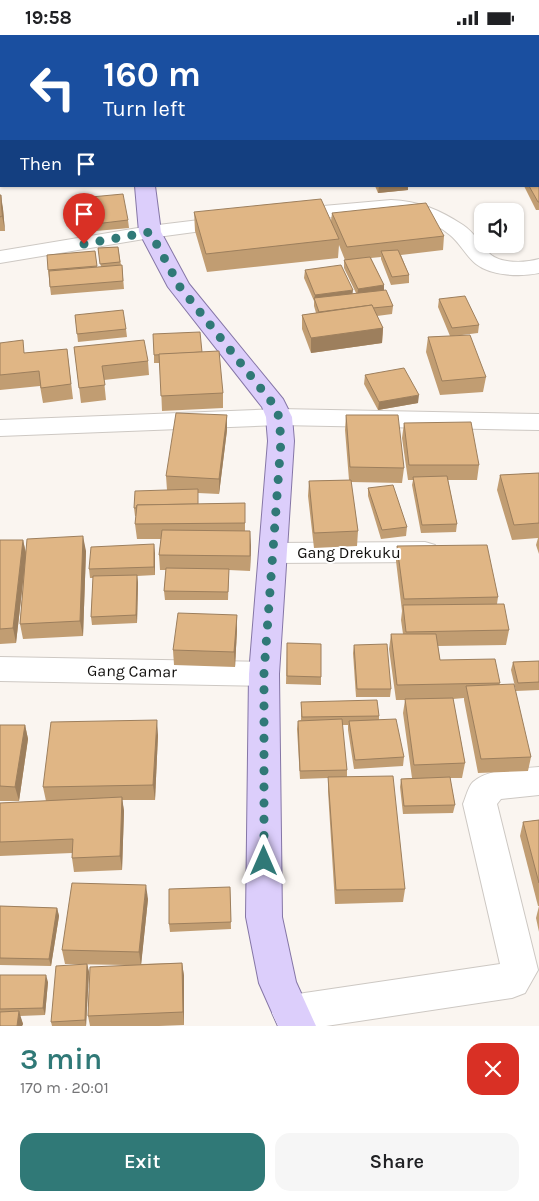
<!DOCTYPE html>
<html lang="en">
<head>
<meta charset="utf-8">
<style>
	:root { --surface:#fff; --page:#f6f6f6; --text:#202124; --muted:#757577; --accent:#307977 }
	body { margin:0; font-family:Karla,sans-serif; background:var(--page); color:var(--text); height:100vh; display:flex; flex-direction:column; font-size:19px; white-space:nowrap }
	* { box-sizing:border-box; margin:0 }
	p { font-size:16px; color:var(--muted) }
	.icon { flex:none; width:28px; height:28px; fill:none; stroke:currentColor; stroke-width:2; stroke-linecap:round; stroke-linejoin:round }
	.map { position:relative; height:991px; overflow:hidden }
	.side { display:flex; flex-direction:column; background:var(--surface); flex:1 }
	.side>* { flex:none }
	.banner { position:absolute; left:0px; top:0px; width:540px; height:152px; box-shadow:0 1px 4px #0004; background:#1a4fa0; color:#fff; overflow:hidden }
	.fabs { position:absolute; left:474px; top:168px; display:grid; gap:10px }
	.fabs a { display:grid; place-items:center; width:50px; height:50px; border-radius:10px; background:var(--surface); box-shadow:0 1px 4px #0004; font-size:25px }
	.pin { position:absolute; display:grid; place-items:center; width:42px; height:42px; color:#fff; margin:-51px -21px; border-radius:50% 50% 50% 0; rotate:-45deg; box-shadow:0 0 5px #0007 }
	.pin .icon { rotate:45deg }
	.me { position:absolute; width:55px; margin:-28px; rotate:0deg; stroke-linejoin:round; filter:drop-shadow(0 0 4px #0008) }
	.turn { display:flex; align-items:center; gap:18px; height:105px; padding:0 20px; font-size:22px }
	.turn .icon { width:65px; height:65px; stroke-width:2.5 }
	.turn b { display:block; font-size:35px; line-height:42px }
	.then { display:flex; align-items:center; height:48px; padding:0 20px; background:#0003; gap:10px; font-size:19px }
	.round { display:grid; place-items:center; flex:none; width:52px; height:52px; border-radius:15px; background:var(--page) }
	.head { display:flex; align-items:center; justify-content:space-between; height:85px; padding:0 20px }
	h1 { font-size:30px; font-weight:600; line-height:38px; color:var(--accent) }
	.primary-button { display:flex; gap:10px; margin-top:auto; padding:10px 20px }
	.primary-button a { flex:1; height:58px; border-radius:15px; background:var(--accent); color:#fff; font-size:20px; font-weight:600; line-height:58px; text-align:center }
	.primary-button a+a { background:var(--page); color:var(--text) }
	.status { display:flex; justify-content:space-between; align-items:center; height:35px; padding:0 25px; background:var(--surface); direction:ltr }
	.status svg { height:14px; fill:currentColor }
	.map>svg:first-child { display:block }
</style>
</head>
<body>
<div class="status"><b>19:58</b><svg viewBox="0 0 49 12"><path d="M0 12V9h3v3zM5 12V6h3v6zM10 12V3h3v9zM15 12V0h3v12zM26 1h20v11H26zM47 4h2v5h-2z"/></svg></div>
<div class="map">
<svg width="539" height="991" viewBox="0 0 539 991">
	<rect width="100%" height="100%" fill="#faf5f0"/>
	<g fill="none" stroke-linecap="round" stroke-linejoin="round">
		<!-- minor casing -->
		<g stroke="#cdc8c3" stroke-width="2">
			<g id="minor">
				<path d="M391,165C419,166 440,175 463,190C474,197 481,210 490,219C501,229 525,228 539,224V238C521,242 491,241 476,229C466,221 460,208 450,200C433,186 413,178 391,177L289,186L282,184L279,180L282,176L289,174Z"/>
				<path d="M232,181L239,183L242,187L239,191L150,203L0,228V216L150,191Z"/>
				<path d="M279,374L539,379V395L279,390L0,401V385Z"/>
				<path d="M425,507L435,510L439,517L435,524L425,527L273,528L263,525L259,518L263,511L273,508Z"/>
				<path d="M0,622L264,627L275,631L279,639L275,647L264,651L0,646Z"/>
				<path d="M539,732V760L501,764L497,769L538,935L525,958L512,963L326,991H278L272,978L278,965L291,960L500,929L463,769C466,762 468,752 473,747C489,733 519,734 539,732Z"/>
			</g>
		</g>
		<!-- major casing -->
		<g stroke="#8576a6" stroke-width="2">
			<g id="major">
				<rect x="120" y="0" width="16" height="1"/>
				<path d="M135,151H155L161,197L189,249L283,364L292,382L294,406L279,639L282,882L296,947L316,991H278L259,948L246,882L249,639L268,406L266,382L262,372L168,252L139,197Z"/>
			</g>
		</g>
		<!-- minor -->
		<use href="#minor" fill="#fff" fill-rule="evenodd"/>
		<!-- major -->
		<use href="#major" fill="#dccefb" fill-rule="evenodd"/>
	</g>
	<!-- wall -->
	<g fill="#c19d72">
		<path d="M539,132V175H536L524,151H539Z"/>
		<path d="M375,151H408V155L378,158Z"/>
		<path d="M0,160L3,174L5,196H0Z"/>
		<path d="M91,162L128,185L129,193L96,196Z"/>
		<path d="M194,177L331,186L332,178L444,201L443,215L401,220L409,240V248L391,250L381,224V222L371,223L384,250V255L393,271L392,279L377,281L383,293L382,308L311,318L302,294V280L316,278L314,271V266L304,243L305,235L352,259L356,258L344,233V225H345L339,210L338,223L207,237L195,196Z"/>
		<path d="M118,212L121,230H122L124,254L51,260L48,235L95,216L97,232H101L98,213Z"/>
		<path d="M439,264L479,290L478,298L454,301L486,342L483,357L440,360L426,317L428,302L450,301L438,272Z"/>
		<path d="M75,280L126,294L127,302L78,307Z"/>
		<path d="M0,308L25,318L67,314L73,364L43,368L40,351L0,355Z"/>
		<path d="M74,312L148,326L149,340L104,345L106,365L81,368Z"/>
		<path d="M202,317L223,358V373L162,376L160,328H154V320Z"/>
		<path d="M365,340L418,368L378,375L364,349Z"/>
		<path d="M227,380V395L219,459L198,458V469L245,468V496L251,511L250,536L229,535L228,565H165L164,556L166,535H160L159,520L161,504H137L135,489L136,481H135L134,473L167,455L166,441Z"/>
		<path d="M346,380L404,433L402,448L351,447L358,496L357,511L314,513L308,461L309,446L349,445L345,395Z"/>
		<path d="M404,388L479,430L477,445H448L457,489L456,497L421,498L412,450L413,445H408L402,403Z"/>
		<path d="M539,438V519L536,510L538,503L512,505L497,455L500,440Z"/>
		<path d="M368,453L407,492L406,501L381,504L368,461Z"/>
		<path d="M0,505H23L26,517L86,516L83,601L23,604L20,589L24,539L16,608L0,609Z"/>
		<path d="M397,511L498,562L497,569L509,595L506,610L438,611L440,625L500,648L499,649L531,722L528,736L478,738L464,665V663L453,664L465,728L462,743H450L455,770L453,778L403,779L400,752L401,744L412,743L403,678L405,665H396L389,614L391,599H403L401,585L402,576L396,526Z"/>
		<path d="M155,518V540L137,541L138,548L137,588L92,590L91,582L93,543H90L89,534Z"/>
		<path d="M237,580V595L235,632L174,630L173,615Z"/>
		<path d="M287,608L321,642V650L286,649Z"/>
		<path d="M354,610L391,654L390,662H356L353,618Z"/>
		<path d="M539,626V655L516,656L511,635L513,627Z"/>
		<path d="M301,667L379,681V685L404,722L403,731L354,734L348,695V690H342L347,735V742L405,854L403,867L335,869L328,756V743L300,744L297,694L298,686L301,685Z"/>
		<path d="M0,690H25L28,704L19,766H0Z"/>
		<path d="M158,700L155,765H122L124,776L122,835L74,837L72,823V818L0,821V768L46,766L43,752Z"/>
		<path d="M539,785V871H538L520,801L523,787Z"/>
		<path d="M230,852L231,894L170,897L169,889Z"/>
		<path d="M148,864L141,929L182,928L184,941V990L159,991H90L88,981L126,930L65,929L62,915Z"/>
		<path d="M0,871L57,873L59,881L51,931L0,930Z"/>
		<path d="M539,871V897L536,883Z"/>
		<path d="M87,929L89,937L86,991H52L51,987Z"/>
		<path d="M0,940L48,947L45,980L20,981L23,989L22,991H0Z"/>
	</g>
	<!-- shaded-wall -->
	<g fill="#9d7f5d">
		<path d="M379,151H408V155L378,158Z"/>
		<path d="M1,160L3,174L5,196L2,181Z"/>
		<path d="M384,250V258L357,262L358,254Z"/>
		<path d="M353,255L352,263L314,265L315,260Z"/>
		<path d="M383,293L382,308L311,318V303Z"/>
		<path d="M419,360L418,368L378,375L379,367Z"/>
		<path d="M227,380V395L219,459V444Z"/>
		<path d="M250,496L251,511L250,536Z"/>
		<path d="M83,501L86,516L83,601L80,586Z"/>
		<path d="M23,505L26,520L16,608L13,593Z"/>
		<path d="M154,509L155,518V540L154,532Z"/>
		<path d="M137,540L138,548L137,588L136,580Z"/>
		<path d="M237,580V595L235,632L234,617Z"/>
		<path d="M157,685L158,700L155,765L153,750Z"/>
		<path d="M25,690L28,704L19,766L15,752Z"/>
		<path d="M122,762L124,776L122,835L120,821Z"/>
		<path d="M146,850L148,864L141,931L139,917Z"/>
		<path d="M57,873L59,881L51,931L49,924Z"/>
		<path d="M182,928L184,941V990L183,977Z"/>
		<path d="M87,929L89,937L86,991L85,985Z"/>
		<path d="M46,940L48,947L45,980L43,973Z"/>
		<path d="M19,976L23,989L22,991H17Z"/>
	</g>
	<!-- building -->
	<g fill="#e0b685" stroke="#9d7f5d">
		<path d="M539,140V167H538L529,151H539Z"/>
		<path d="M123,159L128,185L95,189L91,162Z"/>
		<path d="M0,160H1L2,181L0,182Z"/>
		<path d="M321,164L339,204L206,219L194,177Z"/>
		<path d="M426,168L444,201L347,212L332,178Z"/>
		<path d="M118,212L120,227L100,229L98,213Z"/>
		<path d="M398,215L409,240L392,242L381,216Z"/>
		<path d="M95,216L97,231L48,235L47,220Z"/>
		<path d="M370,222L384,250L358,254L344,225Z"/>
		<path d="M122,230L123,246L50,252L49,236Z"/>
		<path d="M341,230L353,255L315,260L305,235Z"/>
		<path d="M386,255L393,271L373,273L372,270L319,277L314,263Z"/>
		<path d="M465,261L479,290L452,293L439,264Z"/>
		<path d="M372,270L383,293L311,303L302,280Z"/>
		<path d="M123,275L126,294L77,299L75,280Z"/>
		<path d="M200,297L202,317L154,320L153,299Z"/>
		<path d="M470,300L486,342L442,346L428,302Z"/>
		<path d="M23,305L24,318L67,314L71,349L41,353L39,336L0,340V308Z"/>
		<path d="M144,305L148,326L102,331L105,350L79,353L74,312Z"/>
		<path d="M219,316L223,358L161,361L159,319Z"/>
		<path d="M404,333L419,360L379,367L365,340Z"/>
		<path d="M176,378L227,380L219,444L166,441Z"/>
		<path d="M346,380H398L404,433L350,432Z"/>
		<path d="M471,387L479,430H409L404,388Z"/>
		<path d="M539,438V488L514,490L500,440Z"/>
		<path d="M447,441L457,489L422,490L413,442Z"/>
		<path d="M351,445L358,496L314,498L309,446Z"/>
		<path d="M393,450L407,492L382,495L368,453Z"/>
		<path d="M198,454V469L137,470L136,473H134L135,456Z"/>
		<path d="M245,468V488L135,489L137,470Z"/>
		<path d="M162,495L250,496V521L159,520Z"/>
		<path d="M83,501L80,586L20,589L27,504Z"/>
		<path d="M0,505H23L13,593L0,594Z"/>
		<path d="M154,509V532L89,534L91,512Z"/>
		<path d="M487,510L498,562L404,564L397,511Z"/>
		<path d="M166,533L229,534L228,557L164,556Z"/>
		<path d="M137,540L136,580L91,582L93,541Z"/>
		<path d="M504,569L509,595L406,597L403,570Z"/>
		<path d="M178,578L237,580L234,617L173,615Z"/>
		<path d="M391,599H436L440,625L495,624L500,648L397,650Z"/>
		<path d="M287,608L321,609V642L287,641Z"/>
		<path d="M387,609L391,654H357L354,610Z"/>
		<path d="M539,626V647L518,648L513,627Z"/>
		<path d="M514,649L531,722L481,724L466,651Z"/>
		<path d="M453,663L465,728L414,730L405,664Z"/>
		<path d="M377,665L379,681L302,682L301,667Z"/>
		<path d="M342,684L347,735L300,736L298,686Z"/>
		<path d="M396,684L404,722L355,725L349,686Z"/>
		<path d="M157,685L153,750L43,752L51,687Z"/>
		<path d="M0,690H25L15,752L0,751Z"/>
		<path d="M393,741L405,854L336,855L328,742Z"/>
		<path d="M450,742L455,770L404,771L401,744Z"/>
		<path d="M122,762L120,821L72,823L73,804L0,807V768Z"/>
		<path d="M539,785V848L523,787Z"/>
		<path d="M72,848L146,850L139,917L62,915Z"/>
		<path d="M230,852L231,887L169,889V854Z"/>
		<path d="M0,871L57,873L49,924L0,923Z"/>
		<path d="M182,928L183,977L88,981L90,932Z"/>
		<path d="M87,929L85,985L51,987L56,931Z"/>
		<path d="M0,940H46L43,973L0,974Z"/>
		<path d="M19,976L17,991H0V977Z"/>
	</g>
	<g fill="none" stroke-linecap="round" stroke-linejoin="round">
		<!-- route -->
		<path stroke="#307977" stroke-width="9" stroke-dasharray="0 16.2" d="M84,209L150,197L180,252L274,370L279,382L281,406L264,638V826"/>
	</g>
	<g text-anchor="middle" dominant-baseline="central" stroke-width="4" stroke-linejoin="round" paint-order="stroke">
		<!-- street labels -->
		<g font-size="16" fill="#110f0d" stroke="#fff">
			<text x="349" y="517">Gang Drekuku</text>
			<text transform="translate(132 636) rotate(1)">Gang Camar</text>
		</g>
	</g>
</svg>
<div class="fabs">
<a><svg class="icon" aria-label="sound" viewBox="0 0 24 24"><path d="M4 9h4l5-4v14l-5-4H4zM17 9q2 3 0 6"/></svg></a>
</div>
<div class="pin" style="left:84px;top:209px;background:#d93025"><svg class="icon" aria-label="arrive" viewBox="0 0 24 24"><path d="M6 21V4h12l-3 4 3 4H6"/></svg></div>
<svg class="me" style="left:264px;top:826px" viewBox="-20 -20 40 40"><path d="M0-17L14 15 0 8-14 15z" fill="#307977" stroke="#fff" stroke-width="4"/></svg>
<div class="banner">
<div class="turn"><svg class="icon" aria-label="left" viewBox="0 0 24 24"><path d="M17 20v-9H6M10 6l-5 5 5 5"/></svg><div><b>160 m</b>Turn left</div></div>
<div class="then">Then<svg class="icon" aria-label="arrive" viewBox="0 0 24 24"><path d="M6 21V4h12l-3 4 3 4H6"/></svg></div>
</div>
</div>
<section class="side">
<div class="head"><div><h1>3 min</h1><p>170 m · 20:01</p></div><a class="round" style="background:#d93025;color:#fff"><svg class="icon" aria-label="close" viewBox="0 0 24 24"><path d="M6 6l12 12M18 6L6 18"/></svg></a></div>
<div class="primary-button"><a>Exit</a><a>Share</a></div>
</section>
</body>
</html>
